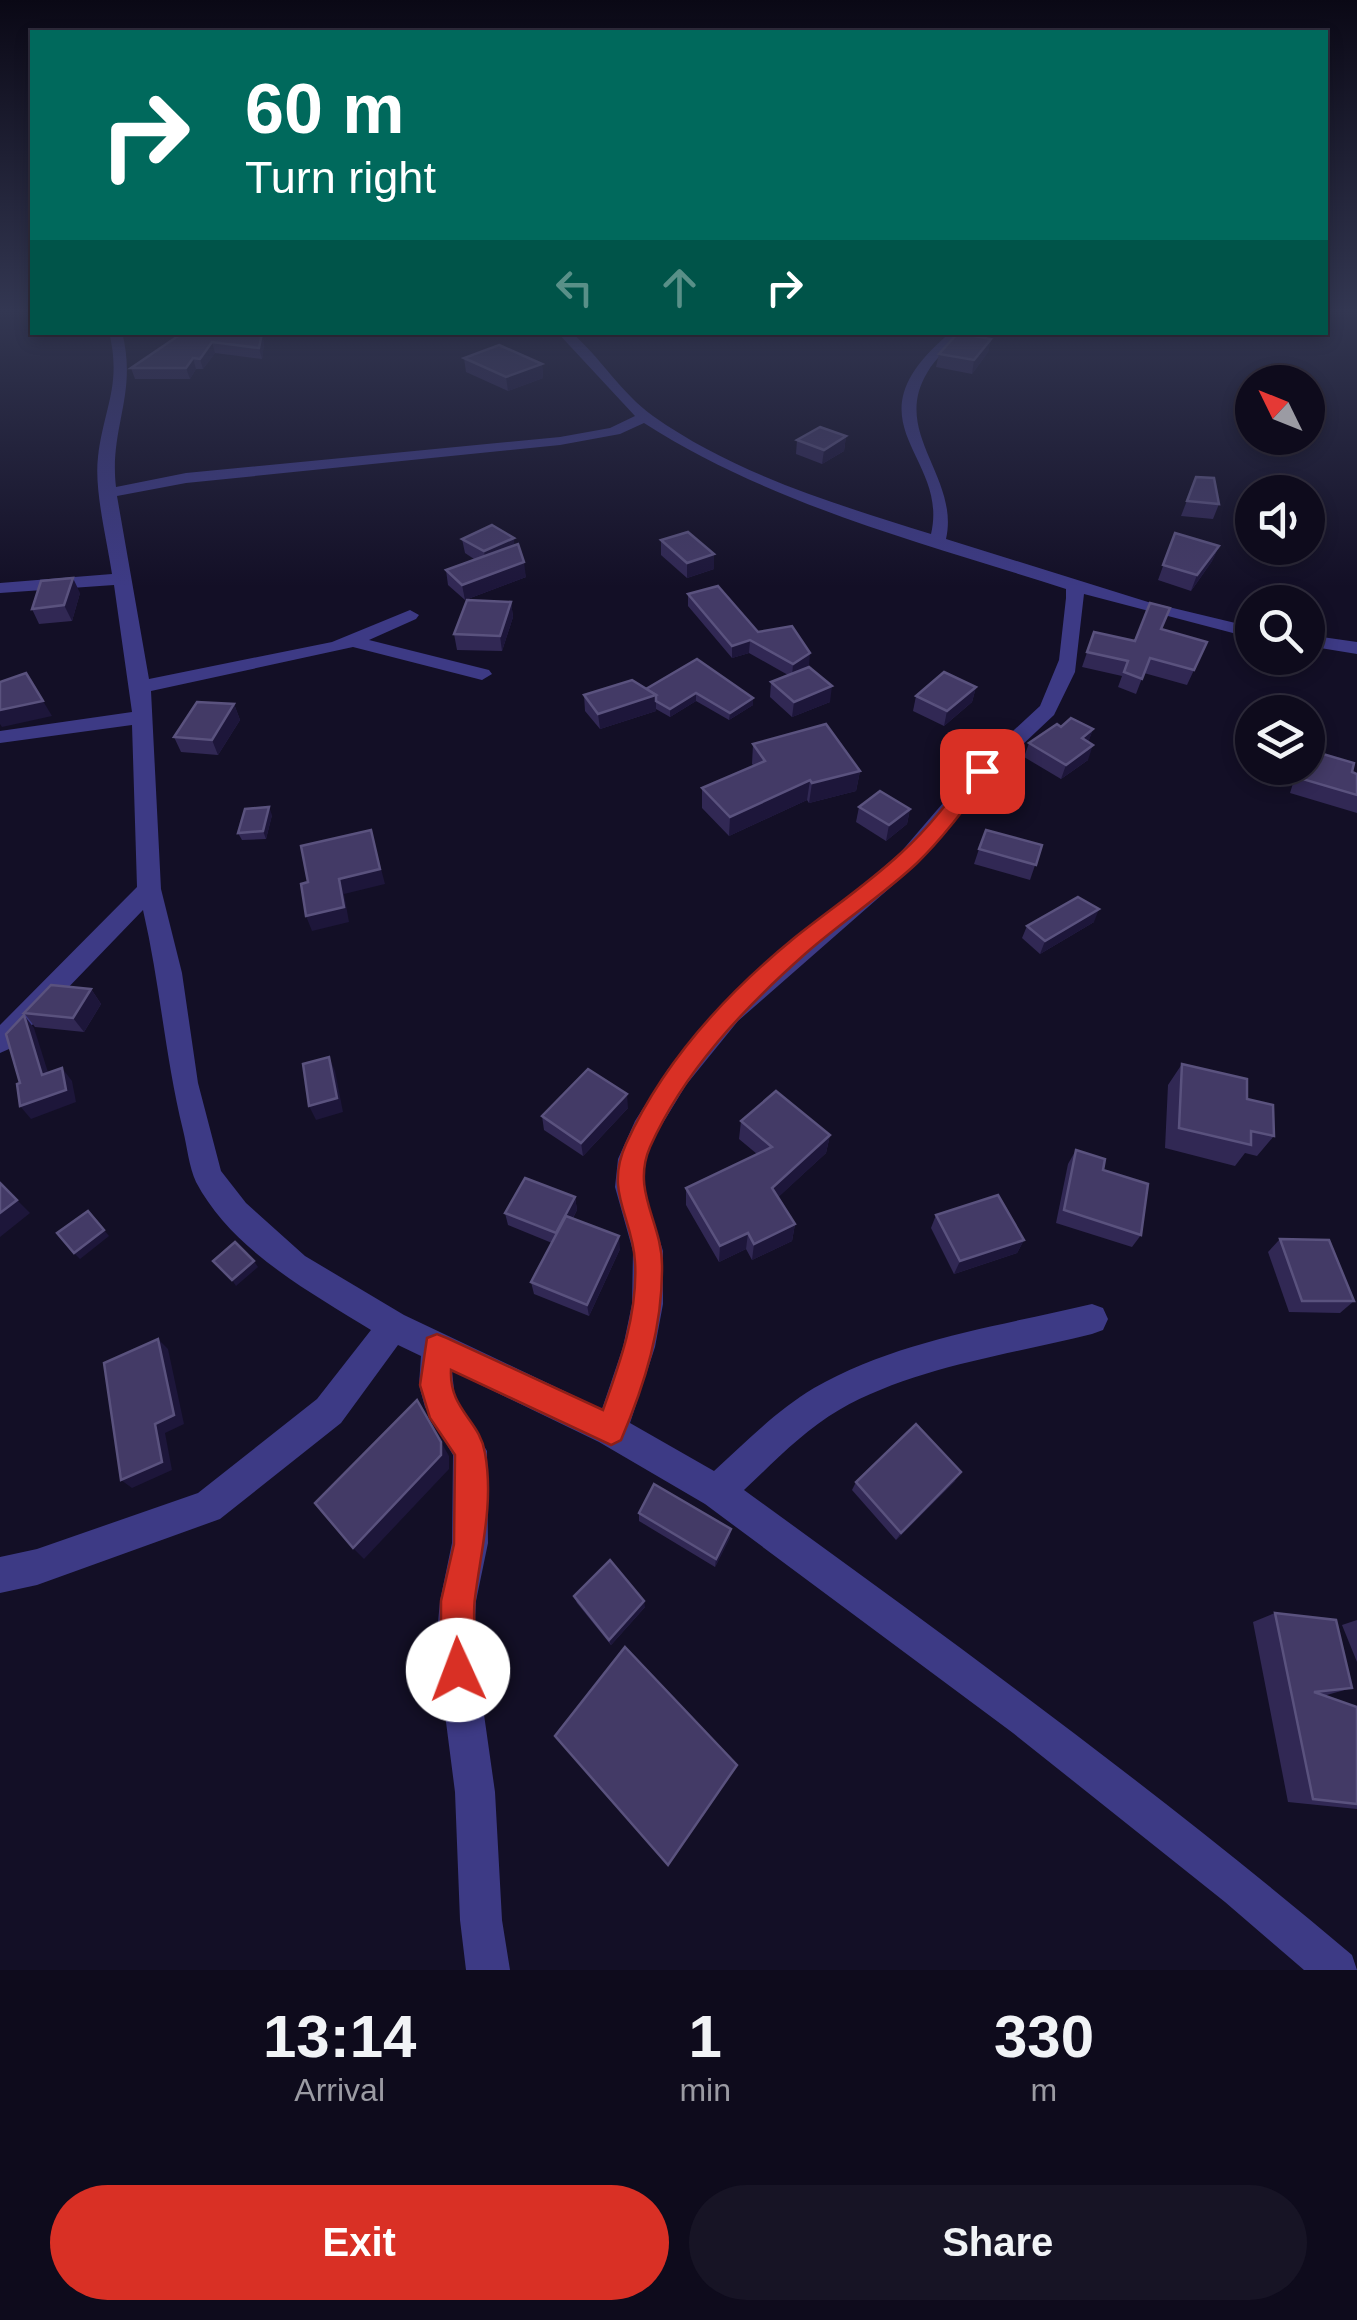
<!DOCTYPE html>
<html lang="en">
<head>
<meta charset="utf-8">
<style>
	:root { --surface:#0e0b1c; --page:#171425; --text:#f1f3f6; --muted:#9b9ba3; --line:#2e2b3b; --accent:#d93025 }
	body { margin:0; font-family:Arial,sans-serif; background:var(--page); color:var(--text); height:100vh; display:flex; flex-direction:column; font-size:38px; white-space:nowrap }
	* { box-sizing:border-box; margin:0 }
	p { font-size:32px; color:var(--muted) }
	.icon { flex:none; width:55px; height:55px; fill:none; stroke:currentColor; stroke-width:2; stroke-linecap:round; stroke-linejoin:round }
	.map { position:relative; height:1970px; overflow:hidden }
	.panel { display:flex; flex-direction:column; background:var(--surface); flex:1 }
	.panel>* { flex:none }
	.guide { position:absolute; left:30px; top:30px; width:1298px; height:305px; border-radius:0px; box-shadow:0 5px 15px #0003,0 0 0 2px var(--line); background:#00695c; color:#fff; overflow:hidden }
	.needle { width:65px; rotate:313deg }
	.buttons { position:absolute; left:1235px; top:365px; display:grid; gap:20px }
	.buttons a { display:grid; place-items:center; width:90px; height:90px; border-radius:50%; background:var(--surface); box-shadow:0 5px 15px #0003,0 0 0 2px var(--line); font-size:50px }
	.pin { position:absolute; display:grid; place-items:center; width:85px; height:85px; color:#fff; margin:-42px; border-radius:20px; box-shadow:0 5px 15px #0006 }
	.me { position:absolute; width:110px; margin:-55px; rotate:358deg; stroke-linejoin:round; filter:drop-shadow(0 0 8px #0008) }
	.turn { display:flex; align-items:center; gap:35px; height:210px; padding:0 50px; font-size:45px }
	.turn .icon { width:130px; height:130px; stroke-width:2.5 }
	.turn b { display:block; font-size:70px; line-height:85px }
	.lanes { display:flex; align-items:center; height:95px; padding:0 50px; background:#0003; justify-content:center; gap:50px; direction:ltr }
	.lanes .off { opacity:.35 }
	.eta { display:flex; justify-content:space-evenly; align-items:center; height:170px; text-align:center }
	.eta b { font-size:60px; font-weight:700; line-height:70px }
	.action { display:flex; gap:20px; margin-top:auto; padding:20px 50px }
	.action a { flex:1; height:115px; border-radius:60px; background:var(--accent); color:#fff; font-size:40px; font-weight:700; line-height:115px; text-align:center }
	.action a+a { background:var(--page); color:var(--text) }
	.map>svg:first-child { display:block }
</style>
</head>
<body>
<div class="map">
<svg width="1357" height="1970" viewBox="0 0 1357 1970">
	<rect width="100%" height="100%" fill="#130f26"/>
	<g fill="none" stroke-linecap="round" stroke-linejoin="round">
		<!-- minor -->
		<g fill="#3d3a85" fill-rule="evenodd">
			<path d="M109,332H122C138,394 109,428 116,487L186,473L560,437L610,428L635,416L557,332H571C601,358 621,393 653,416C735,474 835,504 931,534C950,453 842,423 951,332H965C952,346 936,356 927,373C891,433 960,477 946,539L1148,602L1252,627V638L1084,594L1075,672L1054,715L988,777L916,865L738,1021L686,1085L655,1136L646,1159L643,1187L663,1251V1304L655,1347L630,1423L714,1471C746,1442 777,1410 814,1388C897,1340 1000,1326 1092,1304L1103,1308L1108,1319L1103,1330L1092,1334C1009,1355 914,1367 839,1410C803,1431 774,1462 744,1490C951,1640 1157,1790 1352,1955L1357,1970H1304L1225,1902L1013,1733L705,1504L599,1442L452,1371L455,1399L487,1451L488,1543L476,1601L474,1644L495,1792L502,1920L510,1970H466L460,1920L455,1792L436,1644L440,1601L452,1543L453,1455L425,1407L419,1385L421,1356L398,1345L341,1423L220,1519L37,1585L0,1593V1557L37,1549L198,1493L317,1399L371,1330C308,1291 232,1250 196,1182C189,1167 187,1146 183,1130C165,1057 160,983 143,910L9,1049L0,1053V1025L137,887L132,725L0,743V731L132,712L114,585L0,593V583L112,574C107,540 94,490 98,457C104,407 122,385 109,332ZM644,423C772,505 923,543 1066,589V598L1059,660L1040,706L974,767L900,853L720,1007L668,1069L635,1121L618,1159L615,1187L633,1251L632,1304L623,1347L602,1409L404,1315L305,1256L246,1203L221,1171L198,1083L182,973L161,889L151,691L353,647L482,680L492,674L489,670L369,640L416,619L419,615L410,610L332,642L149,679L117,496L186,483L560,445L620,434Z"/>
			<path d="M1308,635L1357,642V654L1308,646Z"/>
		</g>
	</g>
	<!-- wall -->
	<g fill="#312854">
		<path d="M184,332L262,333L264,344L262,359L215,353L203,369H196L190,379H135L131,368Z"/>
		<path d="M991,339L988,352L972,374L936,367L939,354Z"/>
		<path d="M464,358L542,364L543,378L508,391L466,372Z"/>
		<path d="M846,436L844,451L822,464L796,454L797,440Z"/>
		<path d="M1196,477L1219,504L1213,519L1181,516Z"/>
		<path d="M1175,533L1219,546L1212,561L1191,591L1158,580Z"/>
		<path d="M462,539L514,545L526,577L465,600L448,585L446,570L474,559L465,553Z"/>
		<path d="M661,540L714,554V569L687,578L661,555Z"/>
		<path d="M80,593L72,621L39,624L32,609Z"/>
		<path d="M688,594L758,632L809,666L805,668L830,702L792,717L770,697L771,682L788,675L749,653L732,658L688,606Z"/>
		<path d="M511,602L513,617L502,651L457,650L454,634Z"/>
		<path d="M1162,629L1207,642L1187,685L1144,673L1136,694L1118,687L1122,676L1082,667L1094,632L1135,641Z"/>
		<path d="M976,687L972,702L944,726L913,711L916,696Z"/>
		<path d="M646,689L753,698V705L729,720L696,701L670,717L656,709V711L600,729L585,711L584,695Z"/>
		<path d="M234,704L240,720L218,755L181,752L174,737Z"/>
		<path d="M1061,727L1093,729L1088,742V760L1061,779L1024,757L1029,743Z"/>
		<path d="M753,744L860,771L856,791L809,803L807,800L729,836L702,808V788L754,766L752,764Z"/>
		<path d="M1316,752L1352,772L1357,774V813L1290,793L1295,777L1300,768H1308Z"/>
		<path d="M859,807L910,809L907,824L886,841L856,822Z"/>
		<path d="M272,815L266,839L242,840L238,833Z"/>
		<path d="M1042,845L1030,880L974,864L979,849Z"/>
		<path d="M1094,922L1040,954L1022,938L1027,926Z"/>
		<path d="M91,989L101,1004L84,1032L35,1027L24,1013Z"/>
		<path d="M1182,1064L1247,1099L1274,1136L1257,1156L1245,1153L1235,1166L1165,1148L1168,1085Z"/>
		<path d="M628,1108L583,1156L544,1130L542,1116Z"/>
		<path d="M741,1121L830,1135L826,1153L778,1197L795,1224L792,1241L752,1260L746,1249L719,1262L686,1205V1188L757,1154L739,1139Z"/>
		<path d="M1076,1150L1103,1170L1141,1235L1132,1247L1056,1223L1068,1164Z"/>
		<path d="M575,1197L577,1210L573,1218L620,1249L589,1316L534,1294L531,1282L552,1243L508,1225L505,1213Z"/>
		<path d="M936,1215L1024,1240L1017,1253L954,1274L931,1228Z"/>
		<path d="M1280,1239L1354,1301L1340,1313L1289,1312L1268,1252Z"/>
		<path d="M955,1481L896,1540L852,1490L856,1482Z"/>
		<path d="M639,1513L730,1537L715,1567L639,1521Z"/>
		<path d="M574,1596L645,1607L611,1645L577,1603Z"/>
		<path d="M1275,1613L1352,1688L1323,1696L1357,1707V1809L1288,1802L1253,1622Z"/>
		<path d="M1357,1620V1662L1342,1625Z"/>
	</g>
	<!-- shaded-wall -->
	<g fill="#1d163a">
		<path d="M262,333L264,344L262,359L259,348Z"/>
		<path d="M991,339L988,352L972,374L974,360Z"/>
		<path d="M212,342L215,353L203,369L200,359Z"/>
		<path d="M193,358L196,369L190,379L186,368Z"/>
		<path d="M542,364L543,378L508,391L506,377Z"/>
		<path d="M846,436L844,451L822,464L824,450Z"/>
		<path d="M514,538L515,553L486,566L484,551Z"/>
		<path d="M1219,546L1212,561L1191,591L1197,575Z"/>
		<path d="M714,554V569L687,578V563Z"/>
		<path d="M524,562L526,577L465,600L462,585Z"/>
		<path d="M73,578L80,593L72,621L64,605Z"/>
		<path d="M511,602L513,617L502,651L500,636Z"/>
		<path d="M750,640L749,653L732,658V646Z"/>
		<path d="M810,653L809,666L792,677L793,664Z"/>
		<path d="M832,686L830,702L792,717L794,702Z"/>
		<path d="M976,687L972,702L944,726L947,711Z"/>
		<path d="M696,693V701L670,717V709Z"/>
		<path d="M656,695V711L600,729L598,714Z"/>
		<path d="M753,698V705L729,720L730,713Z"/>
		<path d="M43,701L52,716L2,727L0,724V710Z"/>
		<path d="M234,704L240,720L218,755L212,740Z"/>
		<path d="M1093,729L1088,743L1082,738Z"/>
		<path d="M1093,745L1088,760L1061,779L1066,765Z"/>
		<path d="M860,771L856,791L809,803L812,783Z"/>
		<path d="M810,780L807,800L729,836L730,817Z"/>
		<path d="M269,807L272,815L266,839L263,831Z"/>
		<path d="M910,809L907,824L886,841L889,825Z"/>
		<path d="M371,830L385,884L344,894L349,922L312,931L306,916L339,879Z"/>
		<path d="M1099,909L1094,922L1040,954L1045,941Z"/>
		<path d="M91,989L101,1004L84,1032L73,1018Z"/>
		<path d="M24,1015L34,1028L53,1088L42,1075Z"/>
		<path d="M329,1057L335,1071L343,1112L316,1120L309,1106Z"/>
		<path d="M62,1068L72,1081L76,1102L31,1119L20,1106Z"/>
		<path d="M627,1094L628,1108L583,1156L581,1143Z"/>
		<path d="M830,1135L826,1153L770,1205L772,1188Z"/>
		<path d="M575,1197L577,1210L558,1245L556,1233Z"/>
		<path d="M17,1200L30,1213L0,1237V1213Z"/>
		<path d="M88,1211L109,1236L80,1259L74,1253Z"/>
		<path d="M795,1224L792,1241L752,1260L754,1244Z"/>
		<path d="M748,1233L746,1249L719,1262L720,1246Z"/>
		<path d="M619,1236L620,1249L589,1316L587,1305Z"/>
		<path d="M1024,1240L1017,1253L954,1274L960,1261Z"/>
		<path d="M254,1261L258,1267L236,1286L232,1280Z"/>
		<path d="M158,1339L168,1349L184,1424L165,1433L172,1470L132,1488L121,1480L155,1424Z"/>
		<path d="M441,1442L449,1456V1469L364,1559L353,1548Z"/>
		<path d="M961,1472L955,1481L896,1540L901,1533Z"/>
		<path d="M731,1529L730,1537L715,1567L716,1559Z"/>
		<path d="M644,1601L645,1607L611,1645L609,1640Z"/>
	</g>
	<!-- building -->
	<g fill="#433a66" stroke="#5a527e" stroke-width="2.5">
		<path d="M184,332H258L262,333L259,348L212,342L200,359L193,358L186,368H131Z"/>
		<path d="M958,333L991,339L974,360L939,354Z"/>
		<path d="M499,345L542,364L506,377L464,358Z"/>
		<path d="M820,427L846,436L824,450L797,440Z"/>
		<path d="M1196,477L1214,478L1219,504L1187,501Z"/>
		<path d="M492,525L514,538L484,551L462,539Z"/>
		<path d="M688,532L714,554L687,563L661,540Z"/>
		<path d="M1175,533L1219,546L1197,575L1163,565Z"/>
		<path d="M518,544L524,562L462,585L446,570Z"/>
		<path d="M73,578L64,605L32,609L41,581Z"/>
		<path d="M718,586L758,632L792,626L810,653L793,664L750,640L732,646L688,594Z"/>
		<path d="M467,600L511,602L500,636L454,634Z"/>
		<path d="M1150,603L1170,608L1161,629L1207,642L1194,670L1150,658L1142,679L1124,672L1128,661L1087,652L1094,632L1135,641Z"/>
		<path d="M697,659L753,698L730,713L696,693L670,709L656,701V695L646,689Z"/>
		<path d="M809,667L832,686L794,702L771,682Z"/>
		<path d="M944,672L976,687L947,711L916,696Z"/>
		<path d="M26,673L43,701L0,710V682Z"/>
		<path d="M632,680L656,695L598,714L584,695Z"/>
		<path d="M197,702L234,704L212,740L174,737Z"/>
		<path d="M1071,718L1093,729L1082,738L1093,745L1066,765L1029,743L1057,724L1061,727Z"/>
		<path d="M826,724L860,771L812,783L810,780L730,817L702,788L765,761L753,744Z"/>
		<path d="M1316,752L1354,763L1352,772L1357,774V795L1299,778L1302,768H1308V762L1313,763Z"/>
		<path d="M880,791L910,809L889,825L859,807Z"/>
		<path d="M269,807L263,831L238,833L245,809Z"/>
		<path d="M371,830L380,869L339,879L344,907L306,916L301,884L308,882L301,846Z"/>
		<path d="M986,830L1042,845L1036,865L979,849Z"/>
		<path d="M1078,897L1099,909L1045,941L1027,926Z"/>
		<path d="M51,985L91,989L73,1018L24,1013Z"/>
		<path d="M24,1015L42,1075L62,1068L66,1090L20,1106L17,1084L20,1083L6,1034Z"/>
		<path d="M329,1057L337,1098L309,1106L303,1064Z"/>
		<path d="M1182,1064L1247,1079V1099L1273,1105L1274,1136L1251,1131V1145L1179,1128Z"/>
		<path d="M588,1069L627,1094L581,1143L542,1116Z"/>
		<path d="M776,1091L830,1135L772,1188L795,1224L754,1244L748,1233L720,1246L686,1188L772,1147L741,1121Z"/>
		<path d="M1076,1150L1105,1159L1103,1170L1148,1184L1141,1235L1064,1210Z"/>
		<path d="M525,1178L575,1197L556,1233L505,1213Z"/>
		<path d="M0,1183L17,1200L0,1213Z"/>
		<path d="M998,1195L1024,1240L960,1261L936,1215Z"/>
		<path d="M88,1211L104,1230L74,1253L57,1233Z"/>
		<path d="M566,1216L619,1236L587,1305L531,1282Z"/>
		<path d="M1280,1239L1329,1240L1354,1301H1302Z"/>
		<path d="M235,1242L254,1261L232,1280L213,1261Z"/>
		<path d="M158,1339L174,1415L155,1424L162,1462L121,1480L104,1363Z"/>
		<path d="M417,1400L441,1442V1455L353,1548L315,1503Z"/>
		<path d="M916,1424L961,1472L901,1533L856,1482Z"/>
		<path d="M654,1484L731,1529L716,1559L639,1513Z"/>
		<path d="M610,1560L644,1601L609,1640L574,1596Z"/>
		<path d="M1275,1613L1336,1620L1352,1688L1314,1692L1357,1707V1804L1313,1799Z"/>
		<path d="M625,1647L737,1765L668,1865L555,1736Z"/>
	</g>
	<!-- sky -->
	<linearGradient id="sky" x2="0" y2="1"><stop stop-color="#0a0815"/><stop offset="0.53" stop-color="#333752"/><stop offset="1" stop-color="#333752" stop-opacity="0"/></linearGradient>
	<rect width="1357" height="587" fill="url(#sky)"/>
	<!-- route -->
	<path fill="#d93025" stroke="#8d1f18" stroke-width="2.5" d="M982,765L989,766V775C966,806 945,836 917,863C882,896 841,922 805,954C744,1008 684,1071 650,1147C631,1191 662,1222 662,1265C663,1326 645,1384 621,1440L611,1445L451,1370C449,1410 480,1420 485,1453C494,1502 481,1550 475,1598C471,1626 481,1656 470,1682L458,1687L446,1682L441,1670V1601L454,1544L455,1455L430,1418L420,1385L427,1338L437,1334L447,1338L603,1410C620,1363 638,1313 635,1262C633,1217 604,1192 626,1144C662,1064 726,994 793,939C829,910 868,884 901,853C930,827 952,797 975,766Z"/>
</svg>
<div class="buttons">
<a><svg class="needle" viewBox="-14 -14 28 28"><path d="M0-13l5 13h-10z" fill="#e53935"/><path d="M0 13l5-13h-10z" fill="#9b9ba3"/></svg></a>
<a><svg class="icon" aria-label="sound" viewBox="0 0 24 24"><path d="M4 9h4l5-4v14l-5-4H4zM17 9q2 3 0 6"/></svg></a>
<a><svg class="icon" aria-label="search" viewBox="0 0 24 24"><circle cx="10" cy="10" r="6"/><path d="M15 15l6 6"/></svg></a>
<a><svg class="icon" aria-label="layers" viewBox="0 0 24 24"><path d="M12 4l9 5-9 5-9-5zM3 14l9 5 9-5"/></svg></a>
</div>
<div class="pin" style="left:982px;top:771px;background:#d93025"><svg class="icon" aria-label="arrive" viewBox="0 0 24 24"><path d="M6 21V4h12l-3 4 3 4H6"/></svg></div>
<svg class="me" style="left:458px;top:1670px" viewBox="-20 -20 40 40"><circle r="19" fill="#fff"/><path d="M0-13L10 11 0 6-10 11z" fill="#d93025"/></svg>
<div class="guide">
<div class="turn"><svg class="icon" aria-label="right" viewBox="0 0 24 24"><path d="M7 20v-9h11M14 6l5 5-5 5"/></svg><div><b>60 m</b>Turn right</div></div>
<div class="lanes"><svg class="icon off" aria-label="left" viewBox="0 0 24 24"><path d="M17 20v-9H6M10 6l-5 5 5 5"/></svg><svg class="icon off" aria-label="ahead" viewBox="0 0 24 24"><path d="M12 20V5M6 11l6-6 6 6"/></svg><svg class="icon" aria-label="right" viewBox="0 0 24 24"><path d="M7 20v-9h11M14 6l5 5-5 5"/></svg></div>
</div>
</div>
<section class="panel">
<div class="eta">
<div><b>13:14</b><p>Arrival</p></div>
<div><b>1</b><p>min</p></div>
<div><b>330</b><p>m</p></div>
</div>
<div class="action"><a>Exit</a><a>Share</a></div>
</section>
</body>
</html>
